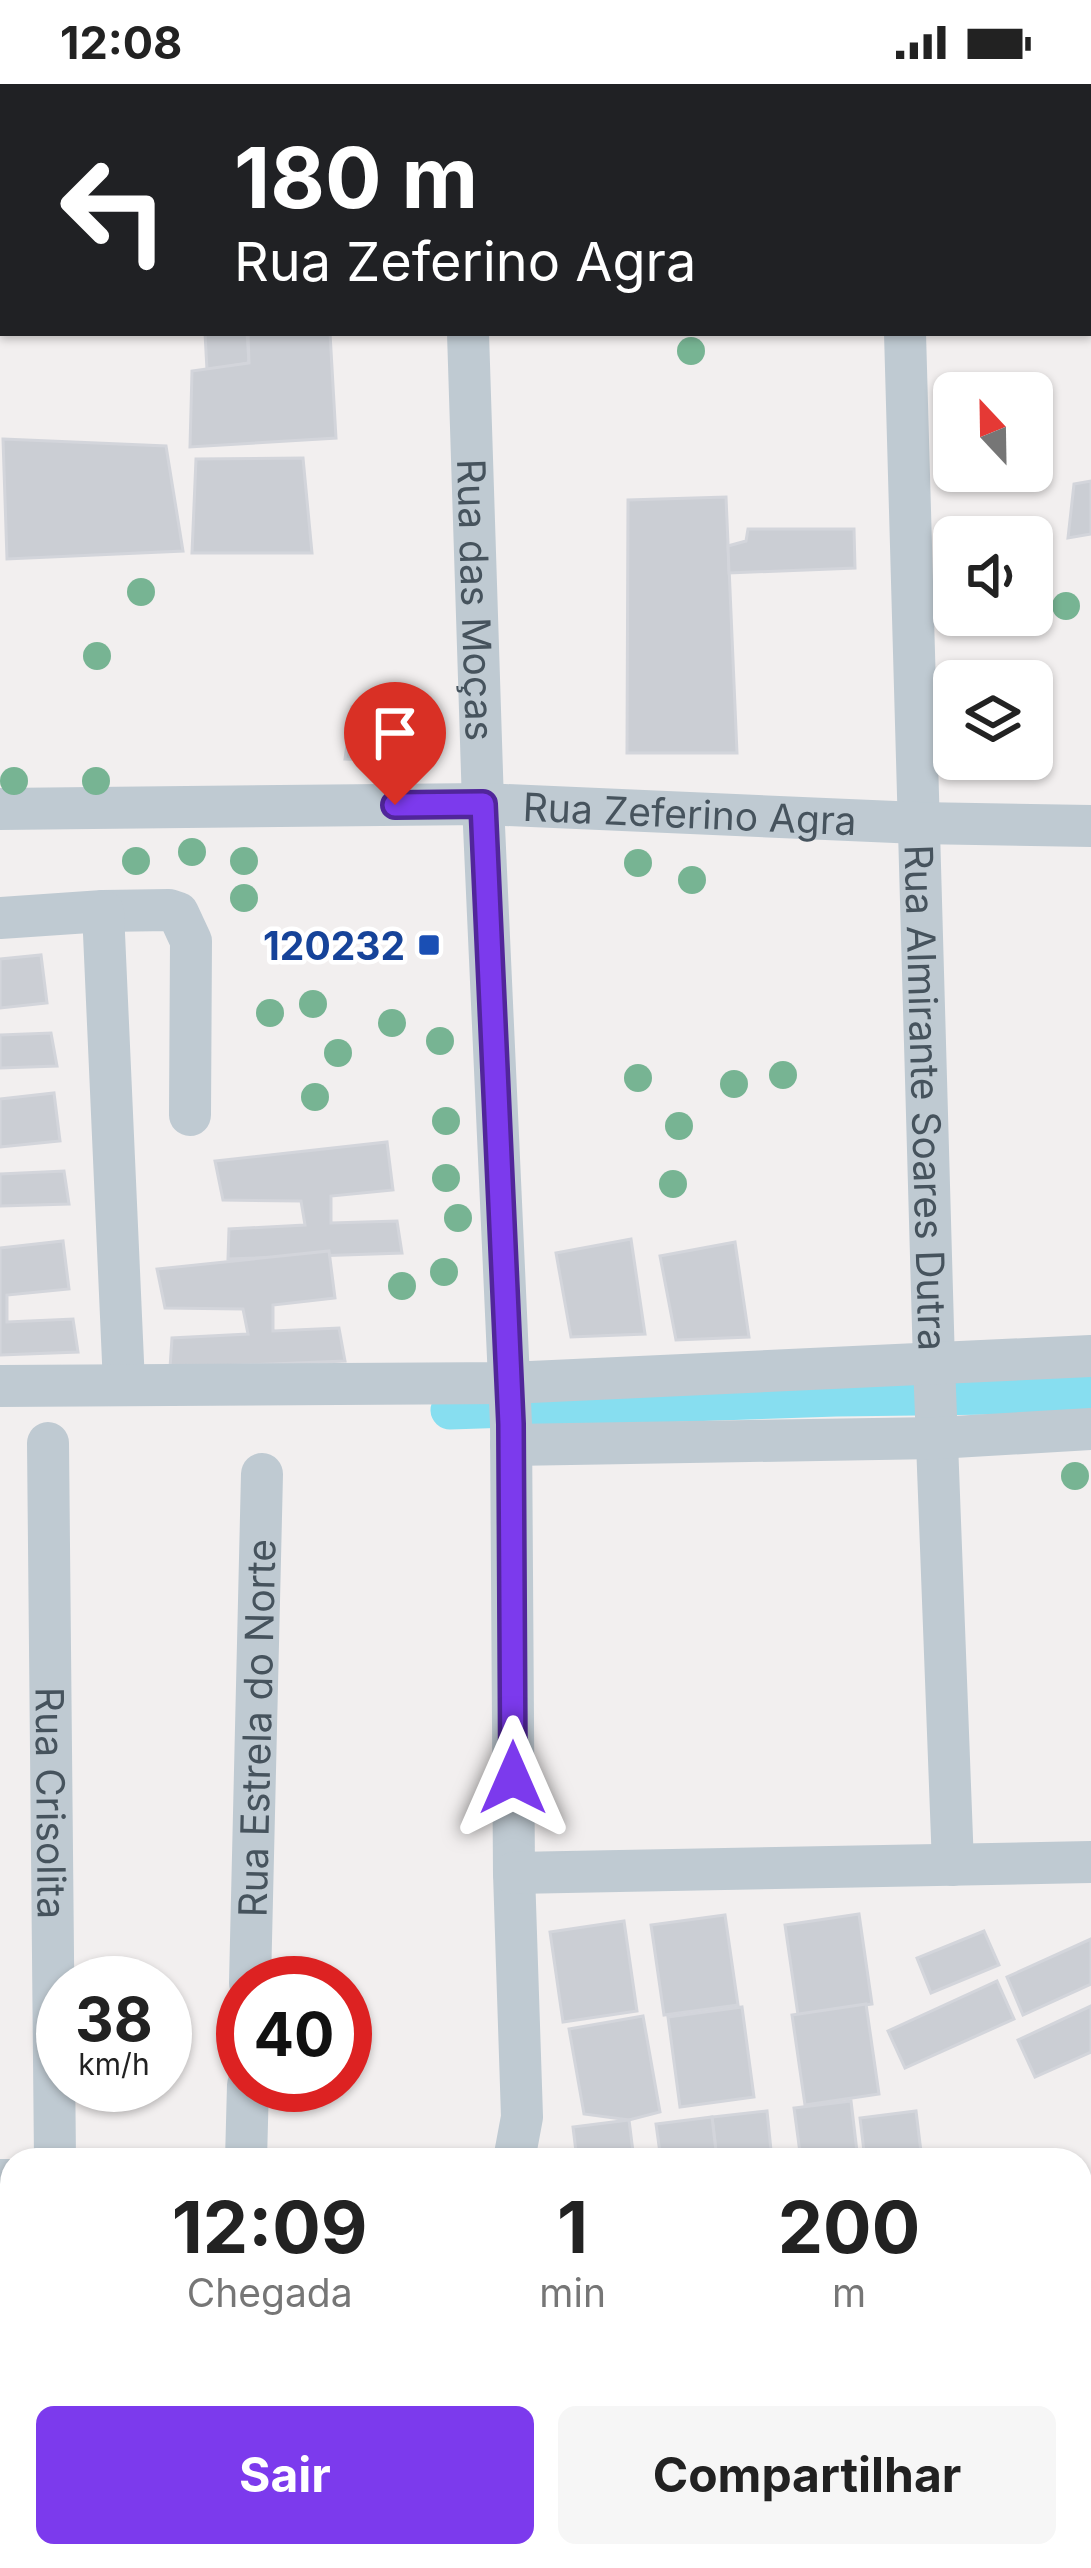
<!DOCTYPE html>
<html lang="pt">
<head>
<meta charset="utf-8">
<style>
	:root { --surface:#fff; --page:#f6f6f6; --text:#222; --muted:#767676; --accent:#7c3aed }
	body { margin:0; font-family:Inter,sans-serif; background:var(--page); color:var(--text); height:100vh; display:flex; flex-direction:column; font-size:45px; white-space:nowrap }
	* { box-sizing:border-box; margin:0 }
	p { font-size:39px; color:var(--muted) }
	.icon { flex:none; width:66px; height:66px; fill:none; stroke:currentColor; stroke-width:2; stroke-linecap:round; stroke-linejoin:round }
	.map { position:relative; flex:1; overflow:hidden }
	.details { position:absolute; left:0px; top:2064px; width:1092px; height:420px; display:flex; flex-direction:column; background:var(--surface); border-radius:36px 36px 0 0; box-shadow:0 3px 9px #0004 }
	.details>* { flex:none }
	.top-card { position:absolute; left:0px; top:0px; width:1092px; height:252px; box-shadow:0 3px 9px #0004; background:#202124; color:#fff; overflow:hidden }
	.needle { width:78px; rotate:338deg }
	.tools { position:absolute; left:933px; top:288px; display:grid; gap:24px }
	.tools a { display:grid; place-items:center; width:120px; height:120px; border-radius:18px; background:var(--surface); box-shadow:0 3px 9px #0004; font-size:60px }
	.speed { position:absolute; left:36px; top:1872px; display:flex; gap:24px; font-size:60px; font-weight:700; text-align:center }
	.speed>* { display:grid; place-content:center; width:156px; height:156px; border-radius:50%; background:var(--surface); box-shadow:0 3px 9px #0004; line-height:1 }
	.speed small { font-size:30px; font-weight:400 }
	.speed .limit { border:18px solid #d22; background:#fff; color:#111 }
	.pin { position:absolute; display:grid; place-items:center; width:102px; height:102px; color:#fff; margin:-123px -51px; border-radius:50% 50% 50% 0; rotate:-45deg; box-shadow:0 0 12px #0007 }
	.pin .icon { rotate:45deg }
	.me { position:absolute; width:132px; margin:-66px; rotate:0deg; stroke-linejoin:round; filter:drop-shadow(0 0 9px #0008) }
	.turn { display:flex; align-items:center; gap:42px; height:252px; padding:0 36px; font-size:54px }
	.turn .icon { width:156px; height:156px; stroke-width:2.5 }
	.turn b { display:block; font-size:84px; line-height:102px }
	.eta { display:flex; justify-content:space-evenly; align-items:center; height:204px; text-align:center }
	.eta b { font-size:72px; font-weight:700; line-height:84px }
	.action { display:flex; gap:24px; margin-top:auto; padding:24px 36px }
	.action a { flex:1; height:138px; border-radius:18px; background:var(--accent); color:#fff; font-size:48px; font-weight:700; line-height:138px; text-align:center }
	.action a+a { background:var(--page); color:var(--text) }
	.status { display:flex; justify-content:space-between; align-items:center; height:84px; padding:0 60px; background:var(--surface); direction:ltr }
	.status svg { height:33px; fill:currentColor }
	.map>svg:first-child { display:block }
</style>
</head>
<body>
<div class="status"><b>12:08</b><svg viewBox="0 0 49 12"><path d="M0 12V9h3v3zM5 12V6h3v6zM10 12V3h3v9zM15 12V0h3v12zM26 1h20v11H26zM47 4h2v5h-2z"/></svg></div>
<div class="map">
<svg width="1091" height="2484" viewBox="0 0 1091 2484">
	<rect width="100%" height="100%" fill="#f2efef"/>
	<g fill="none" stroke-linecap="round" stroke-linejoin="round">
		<!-- canal -->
		<path stroke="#87def0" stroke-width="39" d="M450,1326L836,1313L1091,1310"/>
	</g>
	<!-- building -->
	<g fill="#cbced4" stroke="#d3d5db" stroke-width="3">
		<path d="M205,249H247L249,279L207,286Z"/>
		<path d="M248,249H330L336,354L190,363L192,287L249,279Z"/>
		<path d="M3,355L166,362L183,467L7,475Z"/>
		<path d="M303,374L312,469H192L196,375Z"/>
		<path d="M1091,397V450L1068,454L1074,400Z"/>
		<path d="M726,413L737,669H627L628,416Z"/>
		<path d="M748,445H854L855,484L729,489L728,462L746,457Z"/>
		<path d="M409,620L403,677L345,675L352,623Z"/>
		<path d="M41,871L47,919L0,924V875Z"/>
		<path d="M51,949L57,982L0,984V951Z"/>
		<path d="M54,1009L60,1057L0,1063V1015Z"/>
		<path d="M387,1058L393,1106L331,1112V1139L397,1137L402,1169L228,1175L229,1145L305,1141L301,1117L223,1116L215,1077Z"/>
		<path d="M64,1087L69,1120L0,1122V1090Z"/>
		<path d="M631,1155L645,1250L571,1253L556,1169Z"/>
		<path d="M63,1157L69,1205L7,1211V1238L73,1235L78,1268L0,1271V1164Z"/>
		<path d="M735,1158L749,1253L676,1256L660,1172Z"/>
		<path d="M329,1167L335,1214L273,1221V1247L339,1244L345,1277L170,1284L172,1254L248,1250L243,1225L165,1224L157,1185Z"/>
		<path d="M859,1830L872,1920L798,1931L785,1841Z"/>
		<path d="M725,1831L738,1921L664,1931L651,1841Z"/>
		<path d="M624,1837L637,1927L563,1938L550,1848Z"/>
		<path d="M984,1847L999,1881L931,1909L917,1874Z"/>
		<path d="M1091,1855V1900L1023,1931L1007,1893Z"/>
		<path d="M997,1897L1014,1935L905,1984L888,1947Z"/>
		<path d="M866,1920L879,2010L805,2021L792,1931Z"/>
		<path d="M1091,1922V1968L1035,1993L1018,1956Z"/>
		<path d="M742,1923L754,2013L680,2023L668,1933Z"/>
		<path d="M643,1932L660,2028L629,2036L584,2030L569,1945Z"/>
		<path d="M851,2017L858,2076H801L794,2024Z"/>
		<path d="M767,2027L772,2076H717L712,2033Z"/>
		<path d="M916,2027L922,2076H865L860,2034Z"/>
		<path d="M712,2033L717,2076H661L656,2040Z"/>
		<path d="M629,2036L634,2076H577L573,2043Z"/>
		<path d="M145,2472H216L224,2484H153Z"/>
		<path d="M390,2472H436L444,2484H372Z"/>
		<path d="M548,2472H616L624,2484H530Z"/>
		<path d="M662,2472H757L765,2484H644Z"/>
	</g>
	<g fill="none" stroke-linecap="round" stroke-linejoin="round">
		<!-- minor -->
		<g stroke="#bfcad2" stroke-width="42">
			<path d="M460,0V3"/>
			<path d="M884,0V3"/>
			<path id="s1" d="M468,249L483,720L511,1340L514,1789L522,2033L514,2076"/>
			<path id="s2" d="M905,249L934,1279L953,1781"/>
			<path id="s3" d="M0,725L483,720L918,739L1091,742"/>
			<path d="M103,827L169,826L178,829L191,857L190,1031"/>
			<path d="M0,834L103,827L124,1300"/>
			<path d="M0,1302L509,1299L1091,1272"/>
			<path id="s4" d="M48,1359L55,2076"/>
			<path d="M511,1361L937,1354L1091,1345"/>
			<path d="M514,1789L1091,1778"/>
			<path id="s5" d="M250,1899L262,1390"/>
			<path d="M246,2076L248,2001"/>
			<path d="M0,2096H12"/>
			<path d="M101,2472L109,2484"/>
			<path d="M0,2478L12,2470"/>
		</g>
	</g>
	<!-- trees -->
	<g fill="#77b493">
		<circle cx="691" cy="267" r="14"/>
		<circle cx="141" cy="508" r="14"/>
		<circle cx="1066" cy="522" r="14"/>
		<circle cx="97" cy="572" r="14"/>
		<circle cx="14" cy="697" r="14"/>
		<circle cx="96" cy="697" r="14"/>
		<circle cx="192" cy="768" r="14"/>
		<circle cx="136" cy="777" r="14"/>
		<circle cx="244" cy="777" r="14"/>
		<circle cx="638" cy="779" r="14"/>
		<circle cx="692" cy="796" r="14"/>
		<circle cx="244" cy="814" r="14"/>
		<circle cx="313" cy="920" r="14"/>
		<circle cx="270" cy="929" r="14"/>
		<circle cx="392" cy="939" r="14"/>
		<circle cx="440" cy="957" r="14"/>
		<circle cx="338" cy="969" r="14"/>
		<circle cx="783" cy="991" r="14"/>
		<circle cx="638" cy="994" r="14"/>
		<circle cx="734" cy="1000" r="14"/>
		<circle cx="315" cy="1013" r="14"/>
		<circle cx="446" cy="1037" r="14"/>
		<circle cx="679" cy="1042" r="14"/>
		<circle cx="446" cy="1094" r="14"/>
		<circle cx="673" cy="1100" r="14"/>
		<circle cx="458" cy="1134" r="14"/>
		<circle cx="444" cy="1188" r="14"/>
		<circle cx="402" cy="1202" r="14"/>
		<circle cx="1075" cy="1392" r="14"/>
	</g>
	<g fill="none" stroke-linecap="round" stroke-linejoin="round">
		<!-- route casing -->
		<g stroke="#51269a" stroke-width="30">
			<path id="route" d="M395,721L483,720L511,1340L513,1694"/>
		</g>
		<!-- route -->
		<use href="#route" stroke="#7c3aed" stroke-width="21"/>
	</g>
	<!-- markers -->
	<rect fill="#1a4fb4" stroke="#fff" stroke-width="4.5" x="417" y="849" width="24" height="24" rx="6"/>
	<g text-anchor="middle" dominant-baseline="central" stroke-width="9" stroke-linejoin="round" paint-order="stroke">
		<!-- street labels -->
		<g font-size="39" fill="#46535d" stroke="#fff">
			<text stroke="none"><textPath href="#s1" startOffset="267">Rua das Moças</textPath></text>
			<text stroke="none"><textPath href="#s3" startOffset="690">Rua Zeferino Agra</textPath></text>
			<text stroke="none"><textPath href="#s2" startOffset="765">Rua Almirante Soares Dutra</textPath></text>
			<text stroke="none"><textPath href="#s5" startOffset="255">Rua Estrela do Norte</textPath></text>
			<text stroke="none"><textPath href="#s4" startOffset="360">Rua Crisolita</textPath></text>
		</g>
		<!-- transit labels -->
		<g font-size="39" font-weight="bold" fill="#164399" stroke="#fff" text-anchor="end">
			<text x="405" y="861">120232</text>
		</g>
	</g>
</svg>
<div class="tools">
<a><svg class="needle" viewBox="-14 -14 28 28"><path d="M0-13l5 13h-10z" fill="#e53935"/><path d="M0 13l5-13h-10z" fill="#767676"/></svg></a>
<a><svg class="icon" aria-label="sound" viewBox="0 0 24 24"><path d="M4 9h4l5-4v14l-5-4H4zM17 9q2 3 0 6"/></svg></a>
<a><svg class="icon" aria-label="layers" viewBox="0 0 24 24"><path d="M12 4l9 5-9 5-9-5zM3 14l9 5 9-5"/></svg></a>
</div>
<div class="speed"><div>38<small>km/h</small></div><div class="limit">40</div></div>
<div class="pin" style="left:395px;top:721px;background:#d93025"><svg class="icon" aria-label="arrive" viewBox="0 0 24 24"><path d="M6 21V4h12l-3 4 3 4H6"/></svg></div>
<svg class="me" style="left:513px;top:1694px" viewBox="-20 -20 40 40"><path d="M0-17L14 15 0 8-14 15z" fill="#7c3aed" stroke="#fff" stroke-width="4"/></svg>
<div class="top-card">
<div class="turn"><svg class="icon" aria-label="left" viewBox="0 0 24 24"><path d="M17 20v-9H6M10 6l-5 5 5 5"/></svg><div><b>180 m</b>Rua Zeferino Agra</div></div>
</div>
<section class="details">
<div class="eta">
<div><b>12:09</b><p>Chegada</p></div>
<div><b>1</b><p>min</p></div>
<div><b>200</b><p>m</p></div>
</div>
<div class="action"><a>Sair</a><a>Compartilhar</a></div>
</section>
</div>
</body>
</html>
